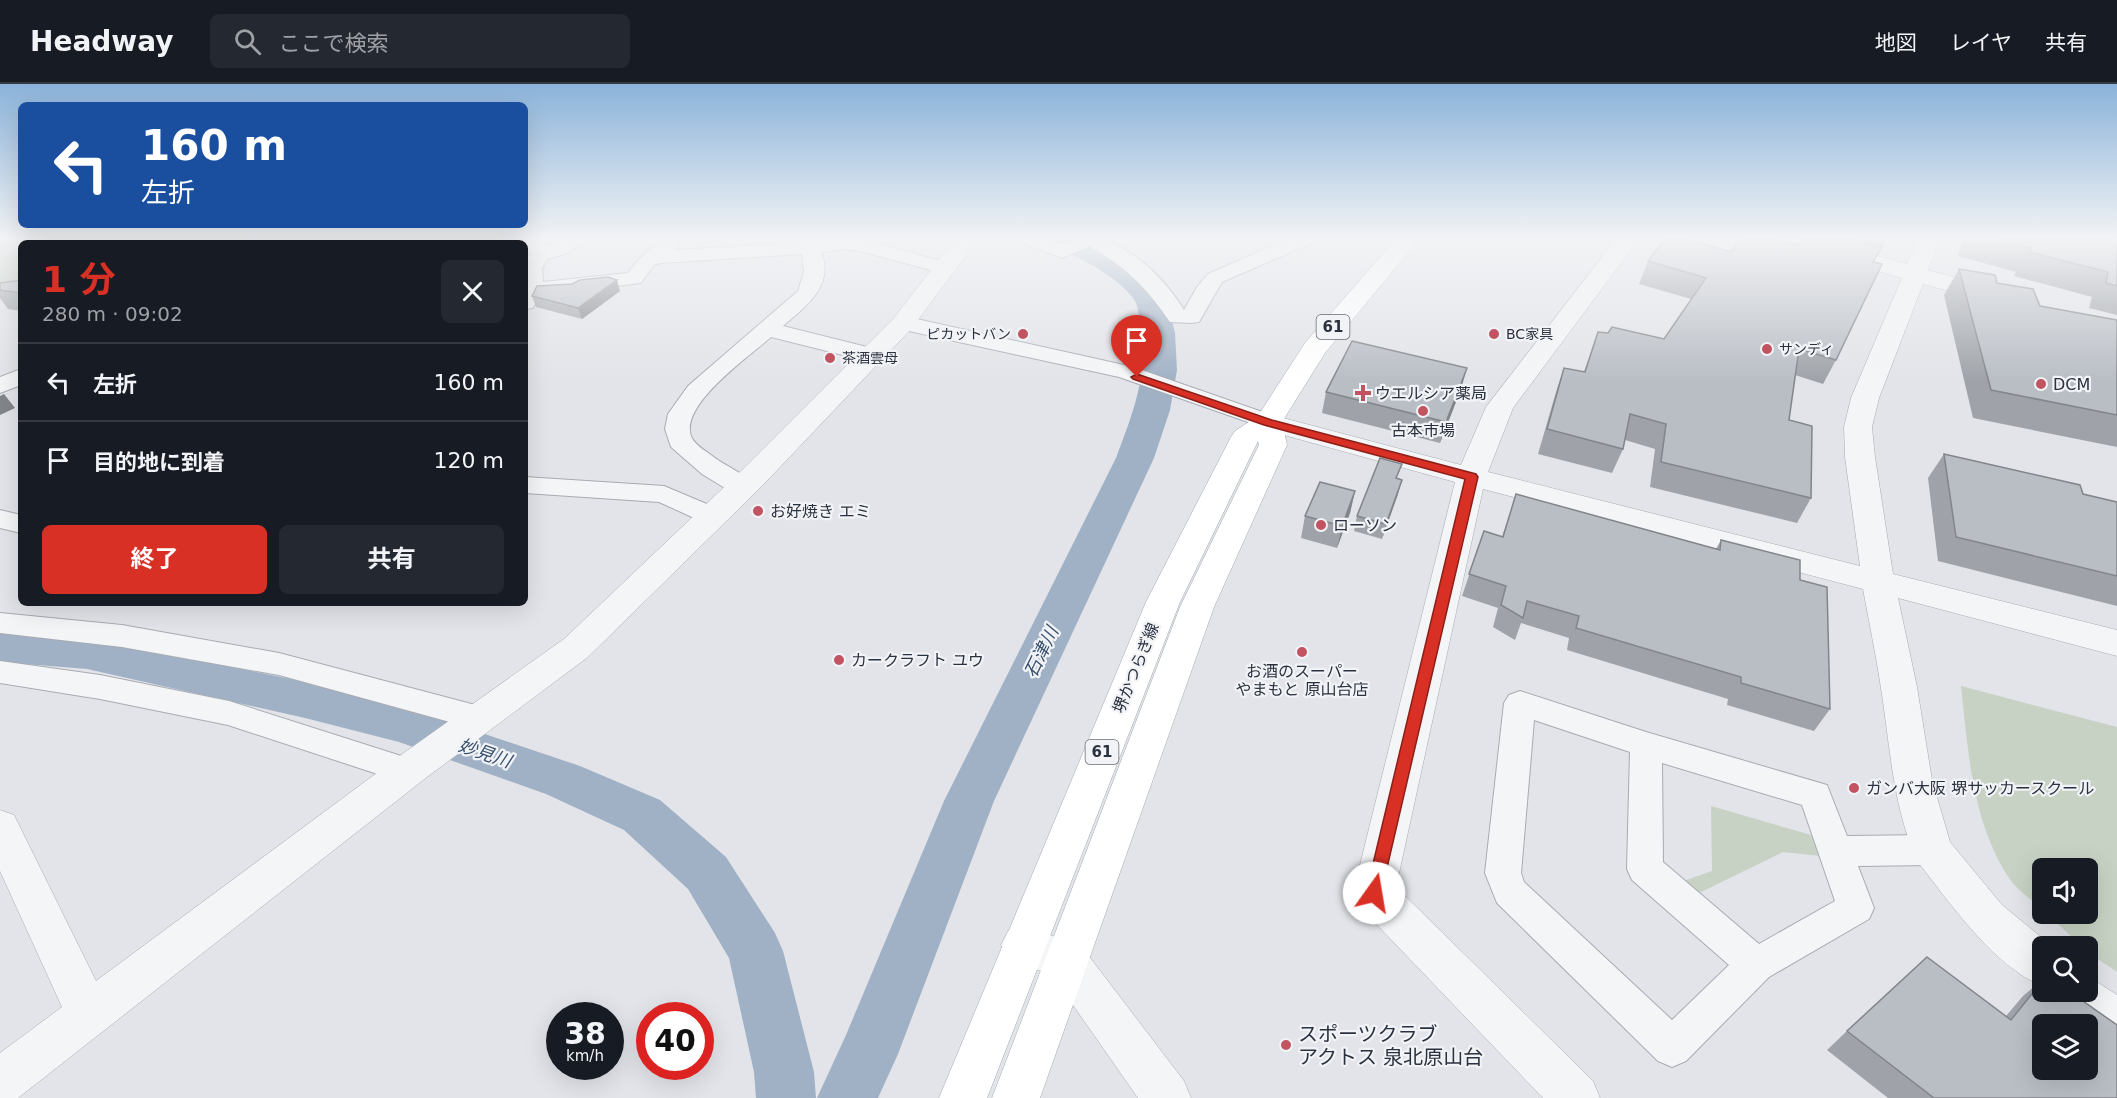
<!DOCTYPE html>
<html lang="ja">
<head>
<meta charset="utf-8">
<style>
	:root { --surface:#171b24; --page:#242831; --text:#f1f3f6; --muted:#9ea1a6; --line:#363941; --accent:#d93025 }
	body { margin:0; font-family:"DejaVu Sans","Noto Sans JP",sans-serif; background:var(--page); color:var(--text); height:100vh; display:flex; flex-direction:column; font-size:22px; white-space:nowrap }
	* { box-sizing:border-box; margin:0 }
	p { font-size:20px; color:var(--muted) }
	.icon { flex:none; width:33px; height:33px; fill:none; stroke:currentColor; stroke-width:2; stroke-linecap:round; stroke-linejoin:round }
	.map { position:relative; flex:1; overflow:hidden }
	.panel { position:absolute; left:18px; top:156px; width:510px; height:366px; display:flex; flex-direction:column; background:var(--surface); border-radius:9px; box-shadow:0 6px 24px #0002 }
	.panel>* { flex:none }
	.banner { position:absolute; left:18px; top:18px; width:510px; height:126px; border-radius:9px; box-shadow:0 6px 24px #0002; background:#1a4fa0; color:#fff; overflow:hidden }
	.controls { position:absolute; left:2032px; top:774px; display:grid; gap:12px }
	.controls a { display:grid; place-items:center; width:66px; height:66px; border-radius:9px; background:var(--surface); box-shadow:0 6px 24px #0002; font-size:30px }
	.speed { position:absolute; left:546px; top:918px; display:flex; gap:12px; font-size:30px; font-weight:700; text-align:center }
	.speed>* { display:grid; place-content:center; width:78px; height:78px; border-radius:50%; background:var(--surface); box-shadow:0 6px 24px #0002; line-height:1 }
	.speed small { font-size:15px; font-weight:400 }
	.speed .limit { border:9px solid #d22; background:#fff; color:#111 }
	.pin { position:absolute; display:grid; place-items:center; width:51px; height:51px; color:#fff; margin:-62px -26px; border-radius:50% 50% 50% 0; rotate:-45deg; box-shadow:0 0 6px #0007 }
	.pin .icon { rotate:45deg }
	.me { position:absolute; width:66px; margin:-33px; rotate:13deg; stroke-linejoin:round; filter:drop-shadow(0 0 4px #0008) }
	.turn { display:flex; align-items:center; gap:21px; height:126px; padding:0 24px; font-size:27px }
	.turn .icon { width:78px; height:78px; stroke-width:2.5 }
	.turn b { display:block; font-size:42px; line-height:51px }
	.round { display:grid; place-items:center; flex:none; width:63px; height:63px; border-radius:9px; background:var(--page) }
	.headline { display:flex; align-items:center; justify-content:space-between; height:102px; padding:0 24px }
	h1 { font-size:36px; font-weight:700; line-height:45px; color:var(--accent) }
	.button { display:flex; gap:12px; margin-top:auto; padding:12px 24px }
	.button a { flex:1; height:69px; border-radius:9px; background:var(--accent); color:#fff; font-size:24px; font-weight:700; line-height:69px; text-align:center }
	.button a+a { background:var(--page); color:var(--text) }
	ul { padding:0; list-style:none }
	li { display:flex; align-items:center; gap:18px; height:78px; padding:0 24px; border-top:2px solid var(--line) }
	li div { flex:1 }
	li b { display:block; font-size:22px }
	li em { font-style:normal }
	header { display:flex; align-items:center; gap:36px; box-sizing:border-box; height:84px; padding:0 30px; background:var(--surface); border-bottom:2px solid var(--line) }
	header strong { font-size:28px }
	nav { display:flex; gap:33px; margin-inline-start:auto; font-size:21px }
	.search { width:420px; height:54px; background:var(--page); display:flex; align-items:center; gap:15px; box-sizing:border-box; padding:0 21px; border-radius:9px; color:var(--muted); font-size:22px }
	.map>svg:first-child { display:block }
</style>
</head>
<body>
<header>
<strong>Headway</strong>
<div class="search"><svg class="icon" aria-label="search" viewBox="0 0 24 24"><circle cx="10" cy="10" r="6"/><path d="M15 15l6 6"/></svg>ここで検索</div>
<nav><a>地図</a><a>レイヤ</a><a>共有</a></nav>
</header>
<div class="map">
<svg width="2117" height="1014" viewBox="0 0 2117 1014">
	<rect width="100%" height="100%" fill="#e2e4e9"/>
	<!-- green -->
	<g fill="#c7d2c4">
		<path d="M0,155H179L170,159H21V202L0,207Z"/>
		<path d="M1961,602L2117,643V888L2092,871L2088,868V862H2082L2047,830H2088V784H2043V826C2032,816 2017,806 2009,794C1972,738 1968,666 1961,602Z"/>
		<path d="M1711,722L1811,751L1820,772L1783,768L1693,812L1678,799L1712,787Z"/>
	</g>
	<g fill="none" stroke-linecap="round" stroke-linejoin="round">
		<!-- river -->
		<g fill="#a0b1c5" fill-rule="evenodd">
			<path d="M1050,155H1087L1129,177L1166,213L1175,249L1177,286L1170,326L1154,374L994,717L898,970L878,1014H817L846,951L944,717L1116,374C1133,329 1151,284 1140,236C1138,229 1138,220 1133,214C1113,189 1082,176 1054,161Z"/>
			<path d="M0,546L87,553L305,598L405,623L580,682L660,716L726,773L775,849L783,867L814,988L816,1014H756L754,988L729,874L688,805L624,746L546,710L399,658L305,634L87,585L0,578Z"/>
		</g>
		<!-- minor casing -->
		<g stroke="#a7abb3" stroke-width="2">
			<g id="minor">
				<path d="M297,155H322L319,159H294Z"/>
				<path d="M368,155H399L402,159H371Z"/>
				<path d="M518,155H539L547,163L561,155H584L568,169L547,175L542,184L543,198L628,189C638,175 658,153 677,156L680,160L675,166L794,159L791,155H861L952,180L955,184L952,188L945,190L860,167L847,165L821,168C835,202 805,223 783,242L879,266L882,271L879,276L871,278L771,253C750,272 680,320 691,352C694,360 704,366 711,371C724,382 746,389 755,403L751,409L742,411L733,409L702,390L671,363L665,345L668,330L688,302L798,207L804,188L802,170L660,179L654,181L641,199L539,211L533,224L525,225V178L531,169L525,163V159H521Z"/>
				<path d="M1020,155H1048L1061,161C1109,137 1160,187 1184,226L1197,203L1208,190L1288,155H1315L1312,159L1222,198L1199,238L1191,239L1170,238C1146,203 1126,183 1089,162L1062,174L1023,159Z"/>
				<path d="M903,232L1133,283L1277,333L1280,338L1277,343L1268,345L1119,293L895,244L892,239L895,234Z"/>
				<path d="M21,285V301L0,309V293Z"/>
				<path d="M525,393L664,402L721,426L725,432L721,438L712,441L703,438L659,418L525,409Z"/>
				<path d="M0,426L21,431V449L0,444Z"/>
				<path d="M0,529L122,541L279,569L479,622L490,625L495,634L490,643L479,646L279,591L122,563L0,549Z"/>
				<path d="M0,577L100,591L229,617L420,678L425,687L420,696L408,700L228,641L100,615L0,599Z"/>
				<path d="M1520,607L1646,648L1827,701L1847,752L1932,751L1944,755L1950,766L1944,777L1932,781L1858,782L1874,824L1869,835L1769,893L1686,977L1672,983L1658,977L1497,819L1485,789L1504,619L1509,611ZM1534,636L1630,668L1627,785L1632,796L1729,881L1672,936L1524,798L1521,789ZM1662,679L1802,721L1835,817L1759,860L1663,778Z"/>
			</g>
		</g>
		<!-- tertiary casing -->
		<g stroke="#a7abb3" stroke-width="1">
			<g id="tertiary">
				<path d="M955,155H978L912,244L762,402L588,573L427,693L18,1014H0V969L62,923L0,787V726L14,731L96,897L401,671L564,555L740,388L894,234Z"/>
				<path d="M1616,155H1639L1513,324L1488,388L1860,482L1845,373L1844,343L1851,314L1902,194L1782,160L1779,155H1816L1907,180L1918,155H1940L1928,186L2003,207L2006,212L2003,217L1994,219L1923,200L1879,314L1872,343L1875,373L1893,490L2117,546V572L1898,514L1917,603L1932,696L1950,758L2002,821L2052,862H2043V902C1995,884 1949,818 1918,778C1893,726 1890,661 1881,604C1876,571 1869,538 1863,505L1483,405L1396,803L1593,997L1600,1014H1543L1359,822L1353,809L1455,398L1258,344L1254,338L1258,332L1268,330L1461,381L1486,323Z"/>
				<path d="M1023,841L1082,863L1184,997L1191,1014H1138L1052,891L1008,875L1001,861L1008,847Z"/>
				<path d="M2088,892L2117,911V959L2101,952L2088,943V940H2084L2059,923L2053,908H2088Z"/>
			</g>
		</g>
		<!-- primary casing -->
		<g stroke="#a2a9b3" stroke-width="1">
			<path id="primary" d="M1396,155H1419L1325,269L1282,338L1287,361L1214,523L1040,1014H992L1180,523L1259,361L1258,357L1180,518L987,1014H939L1146,518L1231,353L1235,347L1258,332L1305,259Z"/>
		</g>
		<!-- minor -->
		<use href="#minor" fill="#f4f5f7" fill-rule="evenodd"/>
		<!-- tertiary -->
		<use href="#tertiary" fill="#f4f5f7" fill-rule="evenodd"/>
		<!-- primary -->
		<use href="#primary" fill="#fff" fill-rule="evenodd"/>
	</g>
	<!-- wall -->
	<g fill="#9fa3a9">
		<path d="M1798,155H1887L1874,178L1836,276L1823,300L1795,291L1789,336L1811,414L1797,439L1650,403L1655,365L1625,356L1623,365L1612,389L1538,370L1556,308L1564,284L1584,288L1598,248L1664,255L1691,215L1639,200L1648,177L1795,161Z"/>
		<path d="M1963,155H2117V231L2089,224L2092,213L2014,192L2016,188L1958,172Z"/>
		<path d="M1959,185L1997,199L2040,222L2117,236V363L1973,334L1944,211Z"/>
		<path d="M21,196V227L8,225L0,214V199Z"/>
		<path d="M620,207L582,235L536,223L532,212Z"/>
		<path d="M1461,305L1440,359L1322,329L1326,308Z"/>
		<path d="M1944,370L2083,410L2117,418V522L1938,477L1928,394Z"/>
		<path d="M1355,407L1350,429L1337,464L1301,454L1305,432Z"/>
		<path d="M1398,410L1382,455L1354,447L1357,432Z"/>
		<path d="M1516,410L1716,465L1721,456L1800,496L1830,625L1814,647L1727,621L1728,615L1567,566L1569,554L1521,539L1515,556L1493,543L1498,524L1462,512L1484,447L1502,453Z"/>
		<path d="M2043,895V908L2117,1014H1888L1827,966L1847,947L2006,932L2023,912Z"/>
	</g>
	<!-- shaded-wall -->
	<g fill="#82858a">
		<path d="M617,196L620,207L582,235L578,224Z"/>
		<path d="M1467,284L1461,305L1440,359L1446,338Z"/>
		<path d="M4,310L15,324L0,331V312Z"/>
		<path d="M1402,396L1398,410L1382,455L1386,440Z"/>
		<path d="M1355,407L1350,429L1337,464L1342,442Z"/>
	</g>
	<!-- building -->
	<g fill="#b9bec5" stroke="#82858a" stroke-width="1.5" fill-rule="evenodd">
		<path d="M1665,155H1686L1731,168L1740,155H1772L1795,161L1798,155H1850L1881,164L1873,178L1882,180L1836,276L1799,265L1789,336L1812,342L1811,414L1661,378L1666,340L1630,330L1623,365L1547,345L1564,284L1585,288L1598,248L1608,249L1612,243L1664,255L1706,194L1648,177Z"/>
		<path d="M1998,155H2117V202L2106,199L2108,188L2029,168L2031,164Z"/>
		<path d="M1959,185L1995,191L1997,199L2033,205L2040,222L2117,236V331L1991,306Z"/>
		<path d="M608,193L617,196L578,224L532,212L537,202L572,200L580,196Z"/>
		<path d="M21,196V209L0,206V199Z"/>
		<path d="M1352,257L1467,284L1446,338L1326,308Z"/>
		<path d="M1944,370L2080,401L2083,410L2117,418V492L1956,453Z"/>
		<path d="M1380,374L1402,380L1396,394L1402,396L1386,440L1357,432Z"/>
		<path d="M1320,398L1355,407L1342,442L1305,432Z"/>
		<path d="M1516,410L1720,466L1721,456L1800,476V496L1827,503L1830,625L1741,599V593L1576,544L1579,532L1527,517L1523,534L1501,521L1506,502L1469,490L1484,447L1503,453Z"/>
		<path d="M1927,873L2011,936L2043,896V908H2070L2117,941V1014H1934L1847,947ZM2043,940H2088V986H2043Z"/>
	</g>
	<!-- sky -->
	<linearGradient id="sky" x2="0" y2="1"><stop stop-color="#8bb3da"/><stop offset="0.52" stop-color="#f2f3f5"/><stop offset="1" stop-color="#f2f3f5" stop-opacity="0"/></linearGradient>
	<rect width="2117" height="297" fill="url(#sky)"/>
	<!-- route -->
	<path fill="#d93025" stroke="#8d1f18" stroke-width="1.5" d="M1137,290L1272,336L1476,390L1478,393L1380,814L1374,816L1368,814L1366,809L1465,395L1264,341L1133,295L1131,293Z"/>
	<!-- markers -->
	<g fill="#c25361" stroke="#f1f3f6" stroke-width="2">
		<circle cx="1023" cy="250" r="6"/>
		<circle cx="1494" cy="250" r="6"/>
		<circle cx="1767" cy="265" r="6"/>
		<circle cx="830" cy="274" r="6"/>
		<circle cx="2041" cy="300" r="6"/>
		<path d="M1360 300h6v6h6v6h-6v6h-6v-6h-6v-6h6z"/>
		<circle cx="1423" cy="327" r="6"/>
		<circle cx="758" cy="427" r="6"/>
		<circle cx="1321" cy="441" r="6"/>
		<circle cx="1302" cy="568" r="6"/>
		<circle cx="839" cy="576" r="6"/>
		<circle cx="1854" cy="704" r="6"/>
		<circle cx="1286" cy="961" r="6"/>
	</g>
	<g text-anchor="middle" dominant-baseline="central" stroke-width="4.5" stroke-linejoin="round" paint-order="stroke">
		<!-- far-poi labels -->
		<g font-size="14" fill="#2b323f" stroke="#f1f3f6" text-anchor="start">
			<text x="1011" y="250" text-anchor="end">ピカットバン</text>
			<text x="1506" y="250">BC家具</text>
			<text x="1779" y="265">サンディ</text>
			<text x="842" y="274">茶酒雲母</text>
		</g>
		<!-- shield labels -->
		<g fill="#f1f3f6" stroke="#666c76" stroke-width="1.5">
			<rect x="1316.5" y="231" width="33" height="24" rx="4.5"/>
			<rect x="1085.5" y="656" width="33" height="24" rx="4.5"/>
		</g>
		<g font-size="15" font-weight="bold" fill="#2b323f">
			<text x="1333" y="243">61</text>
			<text x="1102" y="668">61</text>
		</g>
		<!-- poi labels -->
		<g font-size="16" fill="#2b323f" stroke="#f1f3f6" text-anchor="start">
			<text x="2053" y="300">DCM</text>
			<text x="1375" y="309">ウエルシア薬局</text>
			<text x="1423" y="346" text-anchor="middle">古本市場</text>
			<text x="770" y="427">お好焼き エミ</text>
			<text x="1333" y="441">ローソン</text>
			<text x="851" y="576">カークラフト ユウ</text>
			<text x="1302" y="587" text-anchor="middle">お酒のスーパー<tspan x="1302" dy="18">やまもと 原山台店</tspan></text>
			<text x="1866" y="704">ガンバ大阪 堺サッカースクール</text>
		</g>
		<!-- street labels -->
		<g font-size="16" fill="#2b323f" stroke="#f1f3f6">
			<text transform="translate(1136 584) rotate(-68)">堺かつらぎ線</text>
		</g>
		<!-- water labels -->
		<g font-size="18" font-style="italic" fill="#39506f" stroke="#f1f3f6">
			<text transform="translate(1041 568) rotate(-64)">石津川</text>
			<text transform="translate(485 669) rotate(19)">妙見川</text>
		</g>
		<!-- near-poi labels -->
		<g font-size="20" fill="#2b323f" stroke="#f1f3f6" text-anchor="start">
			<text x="1298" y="950">スポーツクラブ<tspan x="1298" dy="23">アクトス 泉北原山台</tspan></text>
		</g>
	</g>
</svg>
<div class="controls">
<a><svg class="icon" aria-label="sound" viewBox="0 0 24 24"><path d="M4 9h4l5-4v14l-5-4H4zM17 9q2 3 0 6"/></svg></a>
<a><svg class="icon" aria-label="search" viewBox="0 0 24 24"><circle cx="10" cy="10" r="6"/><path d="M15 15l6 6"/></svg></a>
<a><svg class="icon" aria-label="layers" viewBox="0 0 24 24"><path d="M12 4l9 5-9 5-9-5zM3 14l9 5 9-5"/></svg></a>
</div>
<div class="speed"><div>38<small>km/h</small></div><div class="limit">40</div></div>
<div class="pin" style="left:1137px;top:293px;background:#d93025"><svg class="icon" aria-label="arrive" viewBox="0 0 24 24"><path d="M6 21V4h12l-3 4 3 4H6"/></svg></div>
<svg class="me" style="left:1374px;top:809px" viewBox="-20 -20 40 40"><circle r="19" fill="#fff"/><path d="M0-13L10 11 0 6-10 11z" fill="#d93025"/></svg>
<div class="banner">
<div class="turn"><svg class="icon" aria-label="left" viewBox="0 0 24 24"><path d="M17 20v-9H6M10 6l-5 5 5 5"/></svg><div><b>160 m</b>左折</div></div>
</div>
<section class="panel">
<div class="headline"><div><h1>1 分</h1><p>280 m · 09:02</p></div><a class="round"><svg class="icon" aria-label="close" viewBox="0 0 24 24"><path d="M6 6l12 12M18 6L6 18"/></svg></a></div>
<ul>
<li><svg class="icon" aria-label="left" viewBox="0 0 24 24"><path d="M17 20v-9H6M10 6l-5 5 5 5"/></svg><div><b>左折</b></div><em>160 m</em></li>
<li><svg class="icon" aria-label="arrive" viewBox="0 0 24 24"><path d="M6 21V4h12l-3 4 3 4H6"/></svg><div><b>目的地に到着</b></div><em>120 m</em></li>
</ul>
<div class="button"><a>終了</a><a>共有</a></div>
</section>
</div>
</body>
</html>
